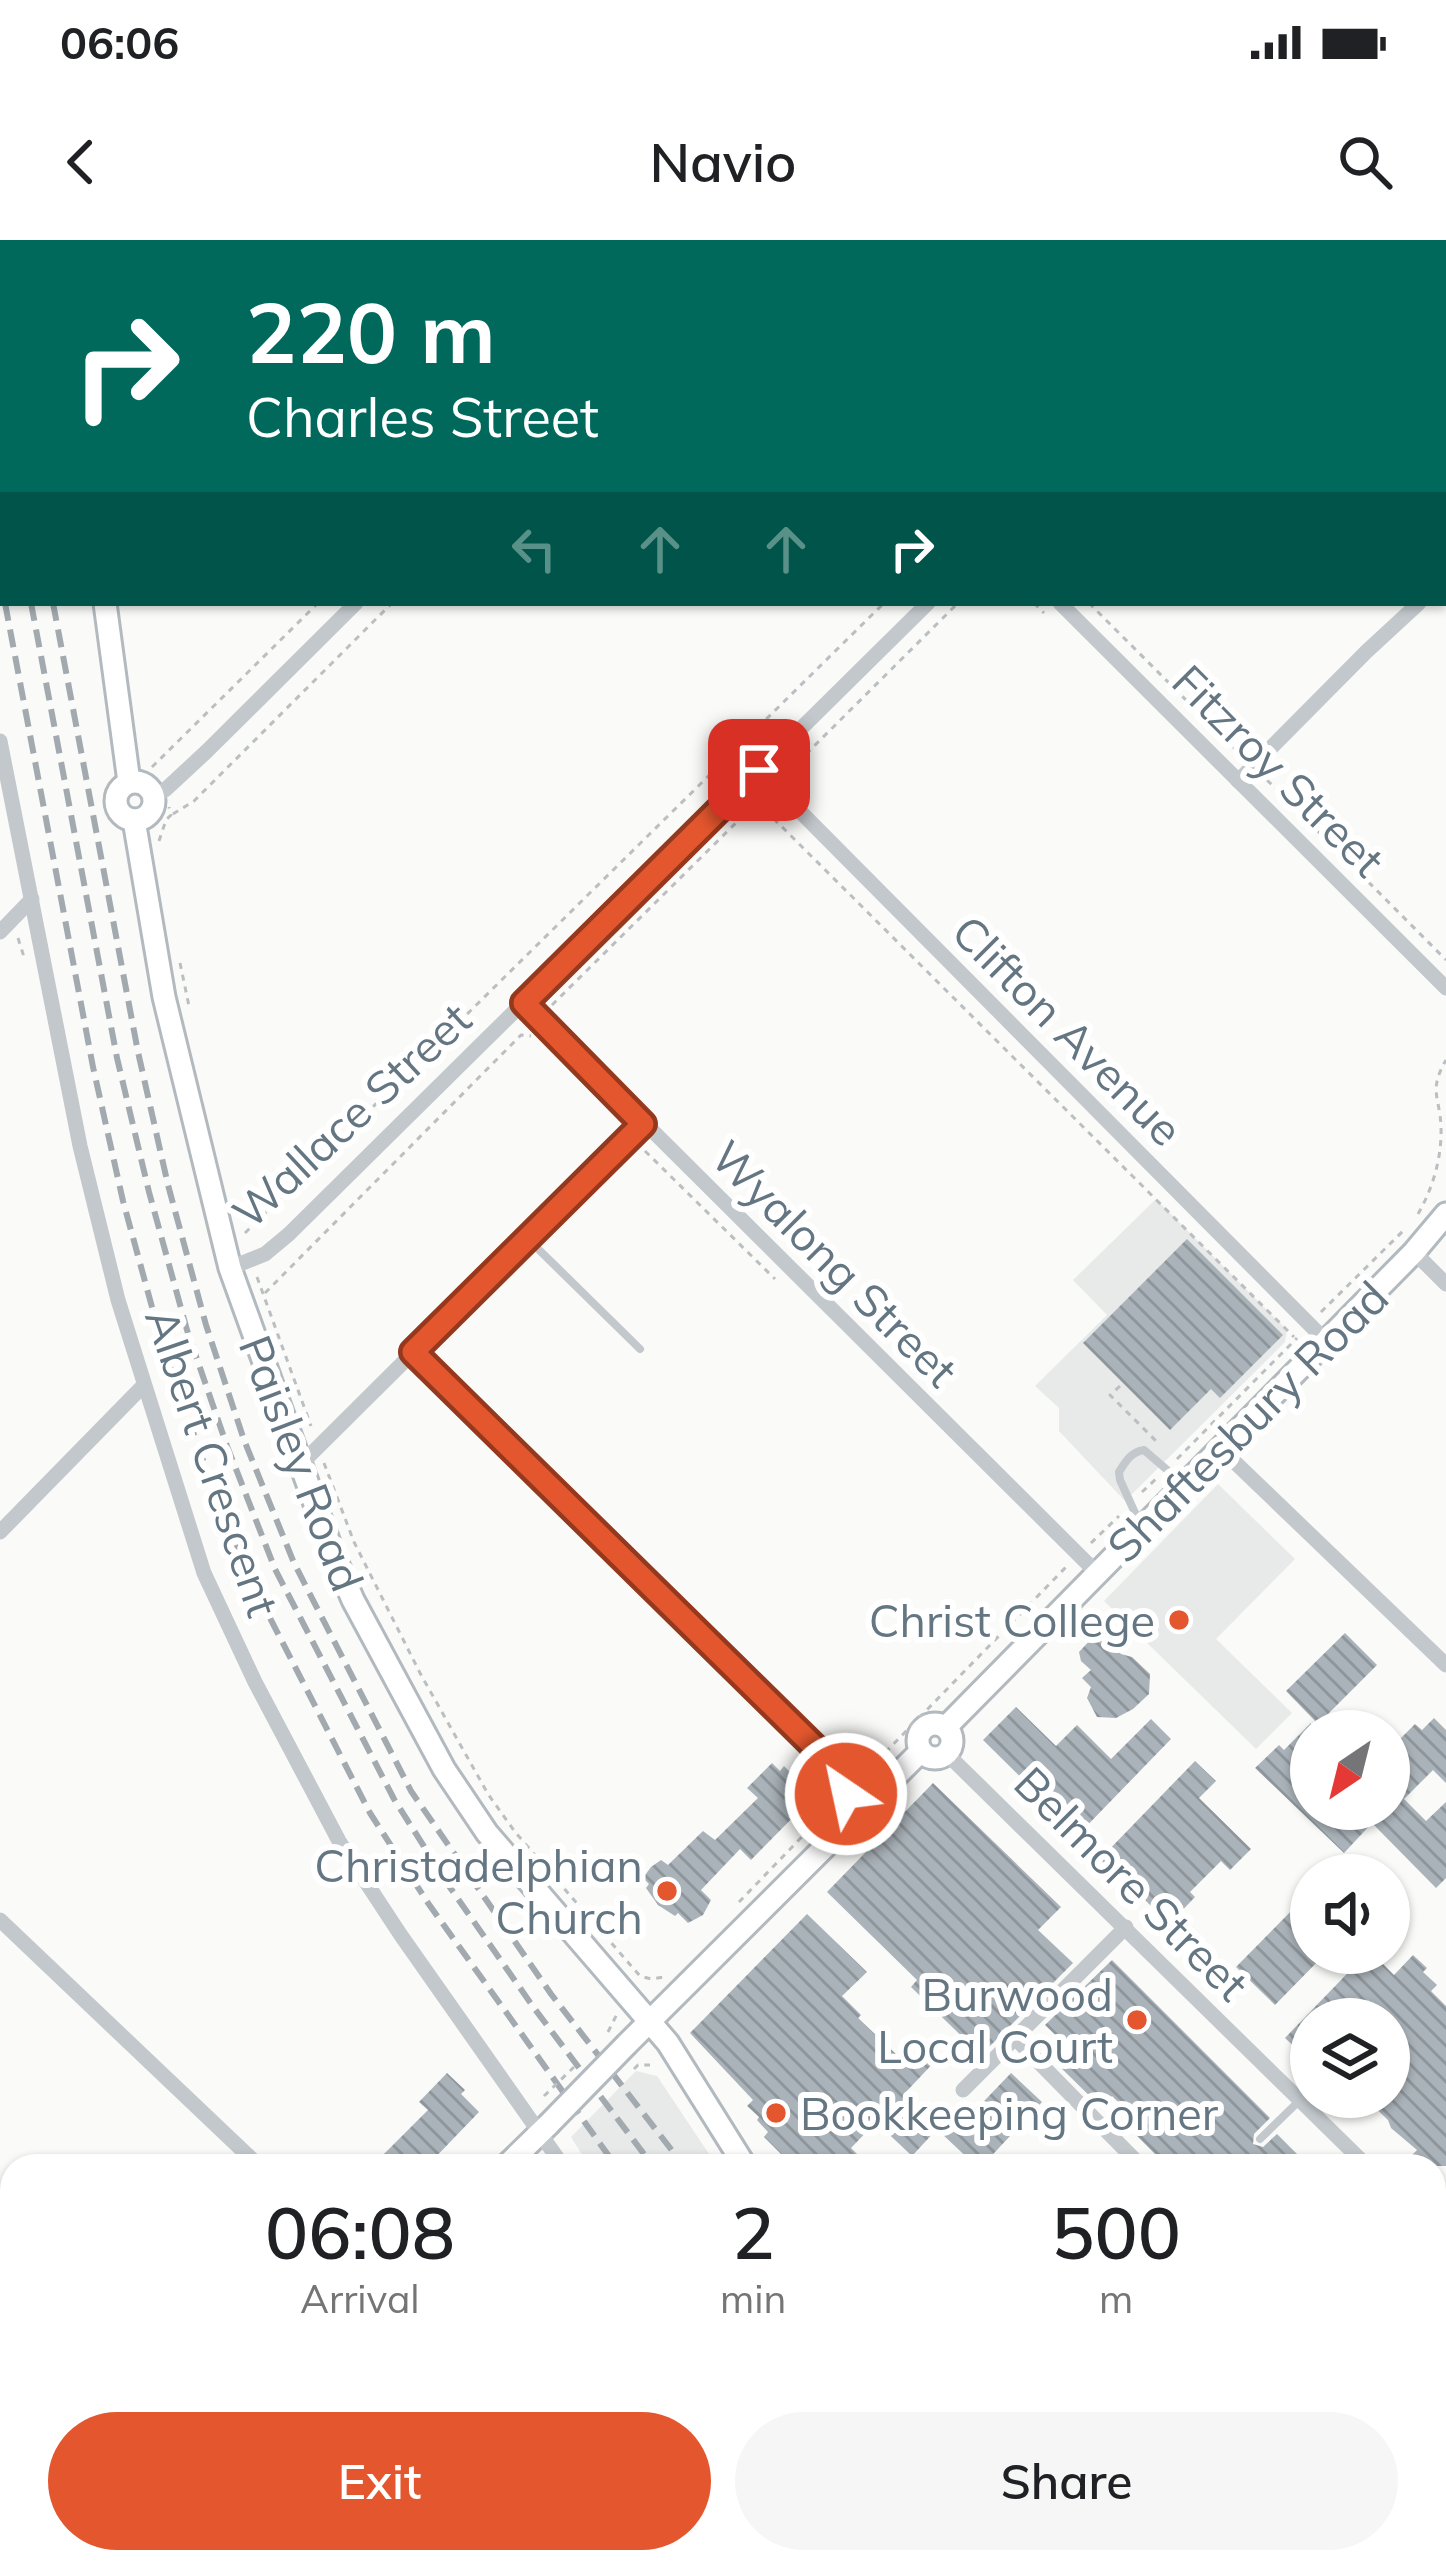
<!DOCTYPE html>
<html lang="en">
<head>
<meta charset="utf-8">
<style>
	:root { --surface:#fff; --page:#f6f6f6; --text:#202124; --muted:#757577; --accent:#e4572e }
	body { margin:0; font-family:Mulish,sans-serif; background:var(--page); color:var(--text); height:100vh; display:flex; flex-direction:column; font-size:45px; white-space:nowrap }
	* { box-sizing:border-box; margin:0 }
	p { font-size:39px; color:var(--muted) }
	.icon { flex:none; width:66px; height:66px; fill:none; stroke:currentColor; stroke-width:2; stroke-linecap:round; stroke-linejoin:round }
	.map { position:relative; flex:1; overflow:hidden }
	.side { position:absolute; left:0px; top:1914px; width:1446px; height:420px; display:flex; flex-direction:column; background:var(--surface); border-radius:36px 36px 0 0; box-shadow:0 3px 9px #0004 }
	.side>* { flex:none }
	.hud { position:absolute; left:0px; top:0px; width:1446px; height:366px; box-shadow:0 3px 9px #0004; background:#00695c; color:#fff; overflow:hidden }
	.needle { width:78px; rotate:215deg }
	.fabs { position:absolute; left:1290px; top:1470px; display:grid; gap:24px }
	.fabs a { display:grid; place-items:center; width:120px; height:120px; border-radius:50%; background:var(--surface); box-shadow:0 3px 9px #0004; font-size:60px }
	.pin { position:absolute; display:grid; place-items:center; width:102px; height:102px; color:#fff; margin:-51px; border-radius:24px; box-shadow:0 6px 18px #0006 }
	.me { position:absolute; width:132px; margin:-66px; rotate:326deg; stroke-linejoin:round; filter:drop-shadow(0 0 9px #0008) }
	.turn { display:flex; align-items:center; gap:42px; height:252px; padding:0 48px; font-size:54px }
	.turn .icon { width:156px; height:156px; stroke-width:2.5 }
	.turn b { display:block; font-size:84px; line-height:102px }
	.lanes { display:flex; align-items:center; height:114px; padding:0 48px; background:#0003; justify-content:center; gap:60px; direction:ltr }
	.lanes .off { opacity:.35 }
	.eta { display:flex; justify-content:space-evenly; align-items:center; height:204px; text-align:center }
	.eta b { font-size:72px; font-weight:600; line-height:84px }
	.primary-button { display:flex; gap:24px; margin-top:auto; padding:24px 48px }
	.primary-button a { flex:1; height:138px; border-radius:72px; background:var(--accent); color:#fff; font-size:48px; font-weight:600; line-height:138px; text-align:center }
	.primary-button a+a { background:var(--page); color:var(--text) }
	.status { display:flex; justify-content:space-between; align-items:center; height:84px; padding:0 60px; background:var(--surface); direction:ltr }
	.status svg { height:33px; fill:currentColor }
	header { display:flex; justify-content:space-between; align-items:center; height:156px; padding:0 48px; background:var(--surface); font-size:54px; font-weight:600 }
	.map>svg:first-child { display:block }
</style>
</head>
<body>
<div class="status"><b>06:06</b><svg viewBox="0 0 49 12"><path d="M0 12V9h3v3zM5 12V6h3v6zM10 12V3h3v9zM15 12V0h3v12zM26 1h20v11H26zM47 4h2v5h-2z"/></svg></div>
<header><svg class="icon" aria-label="back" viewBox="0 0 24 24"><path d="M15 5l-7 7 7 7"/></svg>Navio<svg class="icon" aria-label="search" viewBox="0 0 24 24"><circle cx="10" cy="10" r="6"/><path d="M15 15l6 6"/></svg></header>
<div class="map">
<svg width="1446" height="2334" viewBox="0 0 1446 2334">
	<defs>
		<pattern id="building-back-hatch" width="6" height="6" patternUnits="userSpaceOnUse" patternTransform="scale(3)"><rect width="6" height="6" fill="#aab3b9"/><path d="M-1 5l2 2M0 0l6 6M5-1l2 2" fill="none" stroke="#8e969c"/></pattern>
	</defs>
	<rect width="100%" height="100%" fill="#fafaf8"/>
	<!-- built -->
	<g fill="#e8e9e9">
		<path d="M1156,959L1287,1090L1285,1102L1125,1261L1059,1191V1168L1035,1146L1107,1075L1073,1040Z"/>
		<path d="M1218,1244L1295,1319L1216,1399L1292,1473L1256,1509L1104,1361Z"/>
		<path d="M636,1831L657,1836L717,1926H589L571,1897Z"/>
		<path d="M1434,2025L1446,2037V2210L1434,2222Z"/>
		<path d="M1446,2291V2334H1404L1416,2322H1434V2303Z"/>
		<path d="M809,2322H1050L1062,2334H821Z"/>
		<path d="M1185,2322H1336L1324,2334H1174Z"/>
	</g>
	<!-- building -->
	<g fill="url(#building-back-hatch)">
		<path d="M1187,999L1283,1095L1220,1158L1211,1149L1170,1190L1083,1103Z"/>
		<path d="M1345,1393L1377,1425L1318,1484L1286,1451Z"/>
		<path d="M1094,1396H1103L1121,1414L1132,1417L1150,1434L1149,1454L1133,1469L1116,1478L1097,1477L1087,1458L1091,1447L1082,1438L1091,1430L1081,1421L1079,1412Z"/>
		<path d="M1016,1467L1056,1506L1077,1485L1111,1519L1151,1479L1171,1499L1076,1597L1055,1577L1058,1574L983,1500Z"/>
		<path d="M1434,1478L1446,1490V1543L1433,1530L1404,1559L1426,1581L1446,1562V1638L1436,1648L1372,1583L1344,1613L1255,1528L1279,1505L1284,1510L1311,1483V1569H1389V1510L1415,1484L1422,1490Z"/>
		<path d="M1195,1521L1216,1541L1199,1558L1251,1609L1230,1630L1221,1621L1190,1652L1195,1657L1169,1684L1122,1637L1120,1639L1100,1619Z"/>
		<path d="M772,1523L780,1531L784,1526L814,1556L751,1620L740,1609L701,1650L711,1660L703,1675L688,1683L678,1673L675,1676L658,1665L646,1648L649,1644L643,1638L651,1627L661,1620L668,1625L703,1591L715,1600L758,1558L747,1548Z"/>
		<path d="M933,1543L1061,1667L1038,1690L1073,1723L981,1815L911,1747L917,1740L827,1652Z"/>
		<path d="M1298,1664L1311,1677V1713H1326L1275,1765L1236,1727Z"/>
		<path d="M807,1674L867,1732L842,1756L861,1775L858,1778L897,1815L904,1808L915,1820L929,1805L940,1816L903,1855L938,1888L912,1916L876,1882L851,1908L869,1926H778L785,1918L764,1897L768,1892L757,1880L759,1877L747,1866L753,1860L690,1793Z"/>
		<path d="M1367,1713H1372L1394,1735L1413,1715L1427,1728L1423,1732L1437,1745L1431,1751L1446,1766V1926H1417L1409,1918L1417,1910L1391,1888L1388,1880L1364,1857H1389V1779H1311V1805L1302,1814L1285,1798Z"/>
		<path d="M1112,1720L1270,1878L1254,1894L1253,1904L1263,1907L1277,1894L1309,1926H1167L1133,1892L1141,1884L1112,1856L1101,1867L1057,1824L1071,1810L1045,1785Z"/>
		<path d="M447,1833L465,1850L461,1854L479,1872L427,1926H372L428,1870L419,1862Z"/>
		<path d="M1011,1833L1042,1862L982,1926H976L939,1891L955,1875L964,1882Z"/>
	</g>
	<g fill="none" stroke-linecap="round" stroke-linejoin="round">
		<!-- secondary casing -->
		<g stroke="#b3babf" stroke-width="27">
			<g id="secondary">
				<path d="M8,0L12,3"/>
				<path d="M31,3L35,0"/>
				<path d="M105,363L129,542"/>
				<circle cx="135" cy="561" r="19"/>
				<path d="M134,580L164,757L230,1028L332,1311L353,1360L444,1529L487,1593L668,1803L745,1926"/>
				<circle cx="935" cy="1501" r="17"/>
				<path d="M946,1487L1414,1012L1446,974"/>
				<path d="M627,1804L921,1511"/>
				<path d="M506,1926L548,1885"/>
				<path d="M1434,2262L1446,2250"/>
				<path d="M1077,2322L1090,2334"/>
				<path d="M109,2334L121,2322"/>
				<path d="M1363,2334L1375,2322"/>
			</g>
		</g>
		<!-- path -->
		<g stroke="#bbbfc2" stroke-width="3" stroke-dasharray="6 6" stroke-linecap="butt">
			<path d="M226,0L229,3"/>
			<path d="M289,0L292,3"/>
			<path d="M1207,0L1210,3"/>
			<path d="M1034,363L1044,373"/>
			<path d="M1089,363L1239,513"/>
			<path d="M152,527L318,363"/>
			<path d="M789,531L958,363"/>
			<path d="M1267,540L1446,720"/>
			<path d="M173,574L194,561L392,363"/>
			<path d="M159,601L166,580L171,575L169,567"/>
			<path d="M18,698L24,717"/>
			<path d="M180,723L189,766"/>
			<path d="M552,765L757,562L1294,1097"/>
			<path d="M645,911L775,1039"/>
			<path d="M1418,974C1433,948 1442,917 1441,887C1440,857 1428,851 1446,820"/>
			<path d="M245,993L884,363"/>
			<path d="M257,1037L311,1186"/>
			<path d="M265,1053L521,795L531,796"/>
			<path d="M1321,1072L1404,990"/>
			<path d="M1120,1146L1110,1155L1158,1203"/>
			<path d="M1177,1219L1297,1098"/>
			<path d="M324,1223L354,1302L420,1433L488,1554L515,1592L640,1736L651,1739L664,1737"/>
			<path d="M1142,1252L1157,1238"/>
			<path d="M1091,1303L1119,1276"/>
			<path d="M877,1521L1067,1326"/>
			<path d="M739,1662L824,1574"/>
			<path d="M608,1792L617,1774"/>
			<path d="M634,1829L638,1825H650"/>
			<path d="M1109,2322L1122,2334"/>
		</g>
		<!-- lane -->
		<g stroke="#c3c8cc" stroke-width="8">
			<path d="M529,1000L640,1109"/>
			<path d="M1141,1286L1120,1240L1119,1232C1126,1221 1131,1212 1144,1210L1180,1241"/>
			<path d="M1260,1899L1300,1860"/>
			<path d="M800,2334L812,2322"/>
			<path d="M1160,2334L1172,2322"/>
		</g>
		<!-- street -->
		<g stroke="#c3c8cc" stroke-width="15">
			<path d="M260,0L263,3"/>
			<path d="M728,0L730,3"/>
			<path d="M1167,0L1170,3"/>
			<path d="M687,3L688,0"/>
			<path d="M1413,3L1416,0"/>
			<path d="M1443,266L1446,269"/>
			<path d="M1443,341L1446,338"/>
			<path d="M1060,363L1446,748"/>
			<path d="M0,501L80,906L118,1060L204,1333L255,1442L339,1601L400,1694L563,1926"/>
			<path d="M759,530L1326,1101"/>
			<path d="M1238,541L1366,412L1419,363"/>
			<path d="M154,556L165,550L207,511L356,363"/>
			<path d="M0,692L32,659"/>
			<path d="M524,763L1096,1332"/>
			<path d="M1414,1012L1446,1044"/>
			<path d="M230,1028L265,1014L289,994L928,363"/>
			<path d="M413,1112L842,1534L870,1539L895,1537"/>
			<path d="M1220,1208L1446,1425"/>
			<path d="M300,1225L643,884"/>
			<path d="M0,1292L144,1145"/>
			<path d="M947,1514L1367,1926"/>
			<path d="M841,1590L846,1560L842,1534"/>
			<path d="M0,1680L259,1926"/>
			<path d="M1015,1798L1141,1926"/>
			<path d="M963,1850L1126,1687"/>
			<path d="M1434,1992L1446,2004"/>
			<path d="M0,2068L12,2079"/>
			<path d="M482,2322L493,2334"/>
			<path d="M784,2322L795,2334"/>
			<path d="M618,2334L630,2322"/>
		</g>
		<!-- secondary -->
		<use href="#secondary" stroke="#fff" stroke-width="21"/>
		<!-- rail -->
		<g stroke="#a2aab0" stroke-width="6" stroke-dasharray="18 9" stroke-linecap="butt">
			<path d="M0,91L3,103"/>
			<path d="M0,138L3,154"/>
			<path d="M0,205L3,220"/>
			<path d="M0,268L3,284"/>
			<path d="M5,363L93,827L123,961L161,1100L201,1215L251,1341L370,1573L428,1663L616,1926"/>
			<path d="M31,363L117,818L149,952L187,1090L227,1206L275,1329L394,1559L449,1646L534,1768L653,1926"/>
			<path d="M53,363L138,812L168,945L206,1085L244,1200L294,1323L411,1551L551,1754L684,1926"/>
			<path d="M894,2322L904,2334"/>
			<path d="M943,2322L954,2334"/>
			<path d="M1007,2322L1018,2334"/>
		</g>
		<!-- secondary-bridge casing -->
		<g stroke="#b3babf" stroke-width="27" stroke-linecap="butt">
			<path id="secondary-bridge" d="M548,1885L627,1804"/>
		</g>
		<!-- path-bridge -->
		<path stroke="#bbbfc2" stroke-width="3" stroke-dasharray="6 6" stroke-linecap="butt" d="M544,1856L574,1827"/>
		<!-- secondary-bridge -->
		<use href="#secondary-bridge" stroke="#fff" stroke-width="21"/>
	</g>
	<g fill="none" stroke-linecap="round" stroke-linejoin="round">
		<!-- route casing -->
		<g stroke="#94391e" stroke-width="30">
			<path id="route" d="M759,530L524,763L643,884L413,1112L842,1534L846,1554"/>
		</g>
		<!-- route -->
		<use href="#route" stroke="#e4572e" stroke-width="21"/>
	</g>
	<!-- markers -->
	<g fill="#e4572e" stroke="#fff" stroke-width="4.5">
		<circle cx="1179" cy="1380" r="12"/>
		<circle cx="667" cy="1651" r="12"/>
		<circle cx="1137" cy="1780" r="12"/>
		<circle cx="776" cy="1873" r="12"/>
	</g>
	<g text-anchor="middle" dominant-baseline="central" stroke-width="12" stroke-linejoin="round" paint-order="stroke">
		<!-- street labels -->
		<g font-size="45" fill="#657683" stroke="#fff">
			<text transform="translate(1279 530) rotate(45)">Fitzroy Street</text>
			<text transform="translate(1068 790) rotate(45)">Clifton Avenue</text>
			<text transform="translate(351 875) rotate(-43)">Wallace Street</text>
			<text transform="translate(835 1023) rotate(45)">Wyalong Street</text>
			<text transform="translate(1247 1181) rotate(-45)">Shaftesbury Road</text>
			<text transform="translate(213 1222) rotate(71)">Albert Crescent</text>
			<text transform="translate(302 1223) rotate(69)">Paisley Road</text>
			<text transform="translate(1132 1643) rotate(45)">Belmore Street</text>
		</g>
		<!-- poi labels -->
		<g font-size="45" fill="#657683" stroke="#fff" text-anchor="end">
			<text x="1155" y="1380">Christ College</text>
			<text x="643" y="1625">Christadelphian<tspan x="643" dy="52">Church</tspan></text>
			<text x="1113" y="1754">Burwood<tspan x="1113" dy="52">Local Court</tspan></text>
			<text x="800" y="1873" text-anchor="start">Bookkeeping Corner</text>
		</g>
	</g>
</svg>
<div class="fabs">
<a><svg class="needle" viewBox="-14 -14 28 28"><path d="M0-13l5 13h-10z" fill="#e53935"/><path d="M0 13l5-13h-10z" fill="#757577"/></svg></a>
<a><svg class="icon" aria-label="sound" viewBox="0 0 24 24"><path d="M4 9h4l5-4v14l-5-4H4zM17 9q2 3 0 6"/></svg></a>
<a><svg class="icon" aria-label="layers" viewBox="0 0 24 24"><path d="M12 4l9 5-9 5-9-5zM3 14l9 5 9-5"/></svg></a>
</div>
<div class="pin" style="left:759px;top:530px;background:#d93025"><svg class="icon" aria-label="arrive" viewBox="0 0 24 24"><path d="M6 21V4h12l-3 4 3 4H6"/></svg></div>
<svg class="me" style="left:846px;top:1554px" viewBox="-20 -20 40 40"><circle r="17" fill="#e4572e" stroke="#fff" stroke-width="3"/><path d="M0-11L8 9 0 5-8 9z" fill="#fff"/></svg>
<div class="hud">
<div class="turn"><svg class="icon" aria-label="right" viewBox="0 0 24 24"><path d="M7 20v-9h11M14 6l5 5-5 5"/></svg><div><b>220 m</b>Charles Street</div></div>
<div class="lanes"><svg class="icon off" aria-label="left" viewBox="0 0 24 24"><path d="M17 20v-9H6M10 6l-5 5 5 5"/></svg><svg class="icon off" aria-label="ahead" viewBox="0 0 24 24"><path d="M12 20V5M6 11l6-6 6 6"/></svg><svg class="icon off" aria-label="ahead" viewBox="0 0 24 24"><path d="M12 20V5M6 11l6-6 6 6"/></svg><svg class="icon" aria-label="right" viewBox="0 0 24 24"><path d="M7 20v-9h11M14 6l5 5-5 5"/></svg></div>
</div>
<section class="side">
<div class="eta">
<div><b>06:08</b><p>Arrival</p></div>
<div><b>2</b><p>min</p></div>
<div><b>500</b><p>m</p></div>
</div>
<div class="primary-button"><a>Exit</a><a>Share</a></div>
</section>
</div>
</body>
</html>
